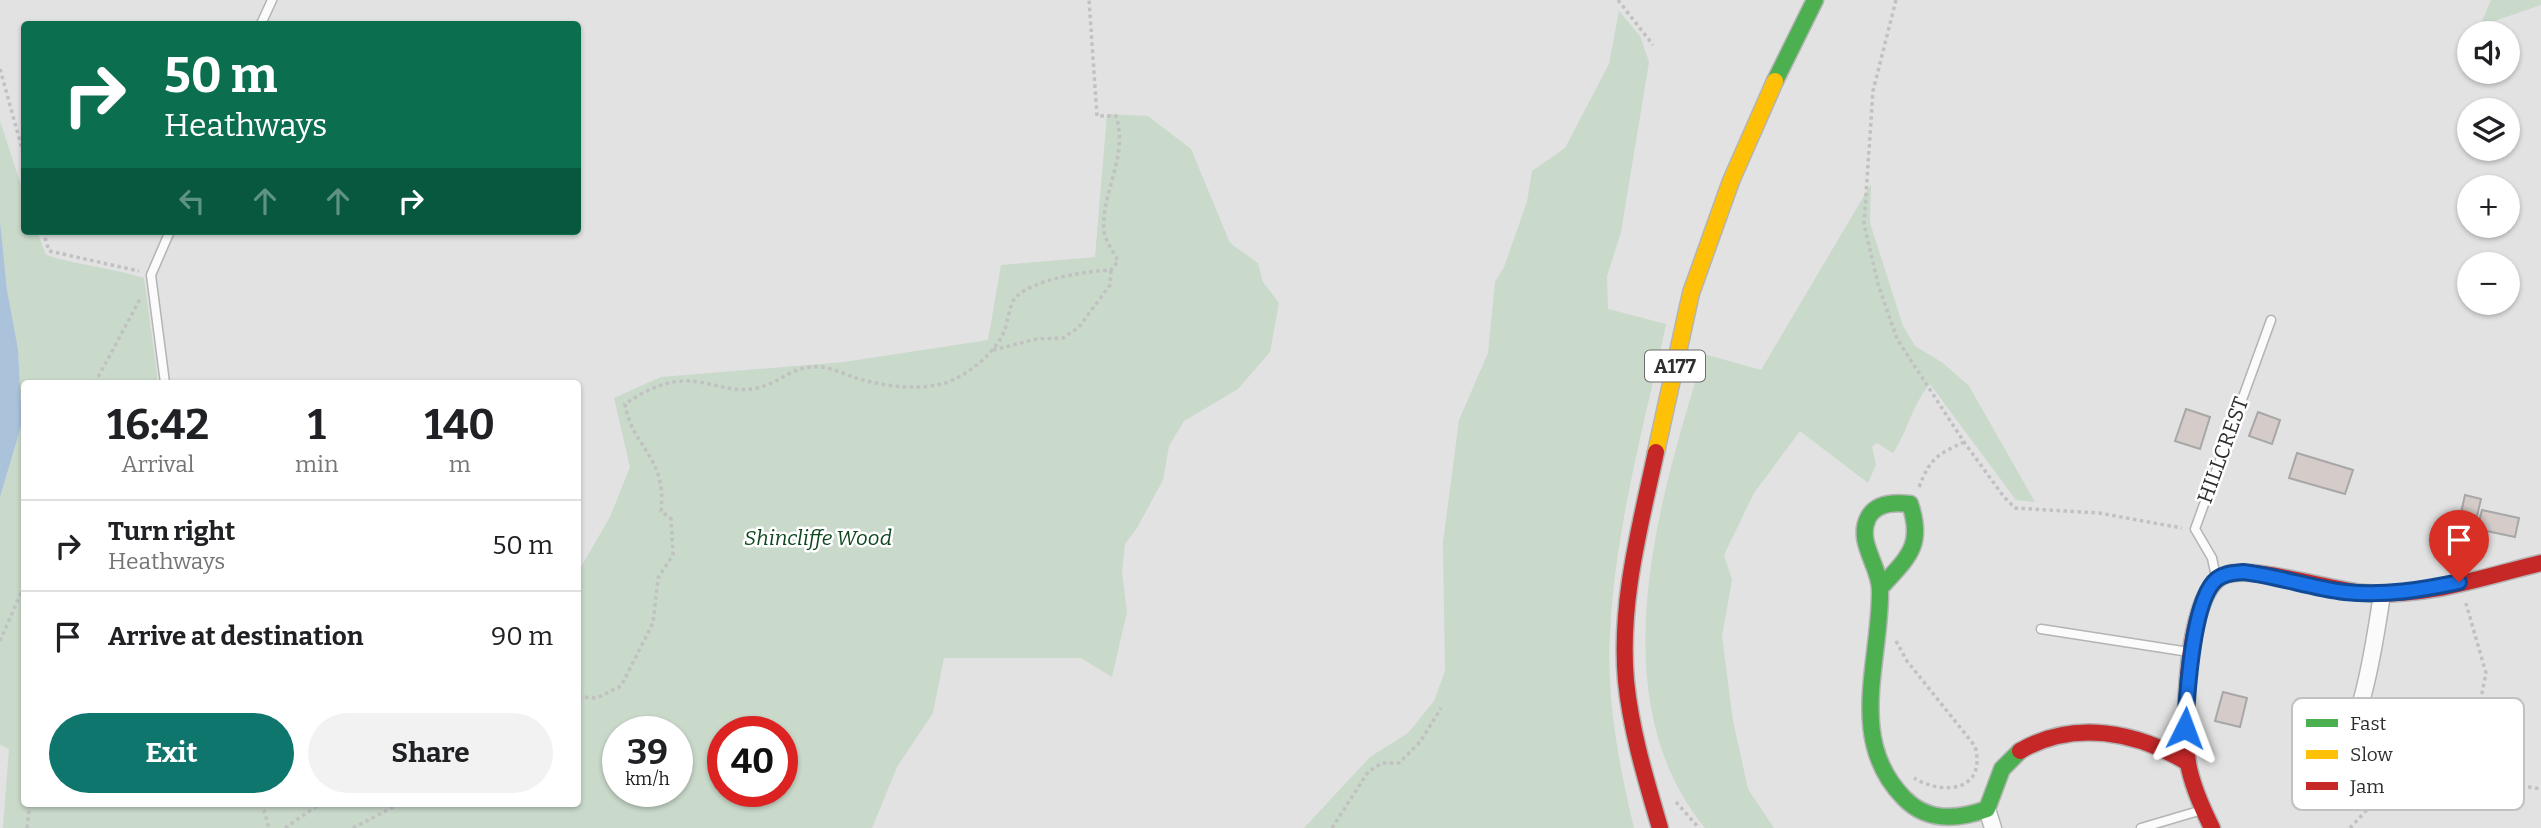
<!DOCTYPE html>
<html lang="en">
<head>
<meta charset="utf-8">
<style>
	:root { --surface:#fff; --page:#f2f2f2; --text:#202124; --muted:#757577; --line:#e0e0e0; --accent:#0f766e }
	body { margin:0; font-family:Bitter,serif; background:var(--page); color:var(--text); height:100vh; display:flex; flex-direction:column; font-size:26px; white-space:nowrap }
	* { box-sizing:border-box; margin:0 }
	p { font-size:23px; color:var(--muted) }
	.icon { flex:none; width:38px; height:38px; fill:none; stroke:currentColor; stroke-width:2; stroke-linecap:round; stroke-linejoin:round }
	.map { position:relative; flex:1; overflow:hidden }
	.panel { position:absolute; left:21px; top:380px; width:560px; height:427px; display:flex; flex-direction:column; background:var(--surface); border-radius:7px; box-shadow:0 2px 5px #0004 }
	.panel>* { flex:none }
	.top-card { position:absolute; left:21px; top:21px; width:560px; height:214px; border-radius:7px; box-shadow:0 2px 5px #0004; background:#0b6e4f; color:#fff; overflow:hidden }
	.controls { position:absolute; left:2457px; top:21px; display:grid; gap:14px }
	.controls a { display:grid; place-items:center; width:63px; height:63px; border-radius:50%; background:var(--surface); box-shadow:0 2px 5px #0004; font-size:35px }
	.speed { position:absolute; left:602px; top:716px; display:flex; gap:14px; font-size:35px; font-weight:700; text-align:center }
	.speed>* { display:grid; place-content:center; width:91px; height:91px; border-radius:50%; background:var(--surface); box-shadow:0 2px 5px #0004; line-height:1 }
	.speed small { font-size:18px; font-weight:400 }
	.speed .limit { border:10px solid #d22; background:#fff; color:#111 }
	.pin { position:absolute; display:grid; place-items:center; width:60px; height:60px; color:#fff; margin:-72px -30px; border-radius:50% 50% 50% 0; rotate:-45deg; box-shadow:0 0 7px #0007 }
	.pin .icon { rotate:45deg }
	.me { position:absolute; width:77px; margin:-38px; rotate:3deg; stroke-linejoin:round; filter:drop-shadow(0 0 5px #0008) }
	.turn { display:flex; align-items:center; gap:24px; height:147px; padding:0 28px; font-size:32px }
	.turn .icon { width:91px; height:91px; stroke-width:2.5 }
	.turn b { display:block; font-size:49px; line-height:60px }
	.lanes { display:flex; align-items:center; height:66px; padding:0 28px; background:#0003; justify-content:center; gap:35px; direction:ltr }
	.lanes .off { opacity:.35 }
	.eta { display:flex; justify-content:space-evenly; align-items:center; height:119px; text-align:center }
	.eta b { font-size:42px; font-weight:700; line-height:49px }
	.button { display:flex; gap:14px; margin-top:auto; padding:14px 28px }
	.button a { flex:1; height:80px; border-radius:42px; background:var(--accent); color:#fff; font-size:28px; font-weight:700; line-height:80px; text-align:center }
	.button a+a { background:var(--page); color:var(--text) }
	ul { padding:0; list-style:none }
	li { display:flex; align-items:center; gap:21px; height:91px; padding:0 28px; border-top:2px solid var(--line) }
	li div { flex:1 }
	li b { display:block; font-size:26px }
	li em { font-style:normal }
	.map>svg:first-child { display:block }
</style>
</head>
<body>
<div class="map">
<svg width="2541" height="828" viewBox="0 0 2541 828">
	<rect width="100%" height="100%" fill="#e2e2e3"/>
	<!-- green -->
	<g fill="#c9d9ca" fill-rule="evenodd">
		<path d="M2491,0H2541V5L2480,26Z"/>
		<path d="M1619,11L1640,36L1649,62L1621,232L1607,276L1608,309L1666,324C1644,426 1615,529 1610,633C1606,697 1619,766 1634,828H1304L1370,757L1408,733L1434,701L1445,671L1443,543L1459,420L1488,353L1495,282L1504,267L1527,202L1532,171L1565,148L1609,64Z"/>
		<path d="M1107,114L1148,116L1191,149L1230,243L1258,263L1263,282L1279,303L1270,352L1238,389L1184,421L1169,446L1163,480L1137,528L1125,544L1122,572L1127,612L1112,677L1081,658H944L933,713L897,767L872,828H3L9,749L0,745V497L22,423L18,349L7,290L0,221V121L24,194V231H37L46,255C78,265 111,268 144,278L157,373V383H24V803H578V572L610,517L630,467L614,398L661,377L844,362L988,340L1001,265L1095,257ZM618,732H677V791H618ZM723,732H782V791H723Z"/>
		<path d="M1871,184L1870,223L1903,326L1915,346L1943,363L1969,386L2035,502L2016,500L1930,384C1912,404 1908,431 1893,453L1877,443L1872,446L1876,465L1868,483L1800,431L1754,493L1724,555L1732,580L1722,636L1733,721L1748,789L1774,828H1705C1598,698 1659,499 1704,354L1761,370Z"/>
	</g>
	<!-- water -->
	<path fill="#abc2db" d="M0,221L7,290L18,349L22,423L0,497Z"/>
	<!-- building -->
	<g fill="#d5ccc9" stroke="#a7a7a7" stroke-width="2">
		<path d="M2186,409L2210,417L2200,449L2175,441Z"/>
		<path d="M2258,412L2280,420L2272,444L2249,436Z"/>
		<path d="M2297,453L2353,470L2345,494L2289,478Z"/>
		<path d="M2465,495L2481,499L2477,516L2461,513Z"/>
		<path d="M2482,510L2519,518L2515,537L2477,529Z"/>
		<path d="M2223,692L2247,698L2240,727L2215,721Z"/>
	</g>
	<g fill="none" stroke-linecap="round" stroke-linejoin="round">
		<!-- lane casing -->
		<g stroke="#b4b4b5" stroke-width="11">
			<g id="lane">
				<path d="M261,24L272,0"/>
				<path d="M165,383L151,275L170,231"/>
				<path d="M2216,577L2212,558L2195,529L2271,320"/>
				<path d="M2041,629L2189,652"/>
				<path d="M2141,828L2202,810"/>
			</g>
		</g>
		<!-- street casing -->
		<g stroke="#b4b4b5" stroke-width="19">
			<g id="street">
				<path d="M2308,753C2321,746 2341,740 2350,728C2365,709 2378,621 2382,594"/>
				<path d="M1987,809L1993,828"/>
			</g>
		</g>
		<!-- fast casing -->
		<g stroke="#b4b4b5" stroke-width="19">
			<g id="fast">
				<path d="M1775,81L1815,0"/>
				<path d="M1881,587C1908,557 1924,546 1910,504C1895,502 1876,502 1868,518C1856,542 1880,566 1880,590C1881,661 1846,739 1904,798C1927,822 1957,820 1987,809L2002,769L2020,751"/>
			</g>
		</g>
		<!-- slow casing -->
		<g stroke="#b4b4b5" stroke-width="19">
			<path id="slow" d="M1656,452L1691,293L1731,181L1775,81"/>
		</g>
		<!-- jam casing -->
		<g stroke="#b4b4b5" stroke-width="19">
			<g id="jam">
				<path d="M1656,452C1640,527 1619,603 1626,681C1631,731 1646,780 1660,828"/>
				<path d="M2020,751C2074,719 2138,732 2188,763"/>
				<path d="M2212,828C2202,808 2192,786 2188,763C2183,727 2185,594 2223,576C2249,563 2331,591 2364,593C2425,598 2483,577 2541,563"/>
			</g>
		</g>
		<!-- path -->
		<g stroke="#c1c1c1" stroke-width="3.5" stroke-dasharray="3.5 3.5" stroke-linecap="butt">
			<path d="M1618,0L1653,45"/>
			<path d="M1896,0L1873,91L1864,224L1878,284L1897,339L1964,442L2004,497L2015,508L2099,513L2182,528"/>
			<path d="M0,69L24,156"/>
			<path d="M43,231L49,251L139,271"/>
			<path d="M993,350L1037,339L1063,338L1079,327L1110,285L1111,270"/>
			<path d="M95,383L140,299"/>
			<path d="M1919,487C1931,457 1937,455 1964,442"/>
			<path d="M0,641L24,586"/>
			<path d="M1896,641L1907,661L1975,746C1987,791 1944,796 1914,778"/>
			<path d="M578,697L597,698L621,686L653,623L658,578L673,555L671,519L661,511C667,456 632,448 625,404C647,389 672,377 699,382C719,385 736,393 757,388C781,383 791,365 821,367C832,368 845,374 856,378C883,386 917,391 945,383C967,376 995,353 1004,332C1008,322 1009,304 1016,297C1034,279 1086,271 1111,270L1118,261C1114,252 1105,241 1104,231C1101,191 1129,157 1116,116H1097L1089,0"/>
			<path d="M2357,742L2378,783L2391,784L2460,805L2501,798L2523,786L2541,789"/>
			<path d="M1676,802L1699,828"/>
			<path d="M262,803L269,828"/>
			<path d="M2460,804L2486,673L2465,600"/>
			<path d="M27,828L30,803"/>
			<path d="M285,828L321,803"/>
			<path d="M353,828L401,803"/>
			<path d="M1332,828L1368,772L1382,763H1399L1420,742L1441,708"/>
			<path d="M2350,828L2391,784"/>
		</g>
		<!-- lane -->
		<use href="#lane" stroke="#fbfbfb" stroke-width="8"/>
		<!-- street -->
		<use href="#street" stroke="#fbfbfb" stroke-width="16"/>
		<!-- fast -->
		<use href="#fast" stroke="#4caf50" stroke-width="16"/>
		<!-- slow -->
		<use href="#slow" stroke="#ffc107" stroke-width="16"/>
		<!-- jam -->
		<use href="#jam" stroke="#c62828" stroke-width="16"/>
	</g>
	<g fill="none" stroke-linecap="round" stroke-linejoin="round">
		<!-- route casing -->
		<g stroke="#114b97" stroke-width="18">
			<path id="route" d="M2185,728C2187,697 2192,598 2217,579C2225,573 2234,573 2243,572C2278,576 2311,588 2345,592C2385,596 2421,590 2459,582"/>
		</g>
		<!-- route -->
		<use href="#route" stroke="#1a73e8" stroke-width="12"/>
	</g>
	<g text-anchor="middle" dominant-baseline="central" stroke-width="5" stroke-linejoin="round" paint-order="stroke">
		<!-- shield labels -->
		<rect fill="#fff" stroke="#6d6d6d" stroke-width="2" x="1645" y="350.5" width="60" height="31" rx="5"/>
		<g font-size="19" font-weight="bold" fill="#2f2f2f">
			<text x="1675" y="366">A177</text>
		</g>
		<!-- street labels -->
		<g font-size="21" fill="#2f2f2f" stroke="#fff">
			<text transform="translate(2223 450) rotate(-70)">HILLCREST</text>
		</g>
		<!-- park labels -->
		<g font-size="21" font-style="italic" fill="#0f471d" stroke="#fff">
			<text x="818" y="538">Shincliffe Wood</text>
		</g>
	</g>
	<!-- legend -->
	<rect x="2292" y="698" width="232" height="112" rx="10" fill="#fff" stroke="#c1c1c1" stroke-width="2"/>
	<rect x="2306" y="719" width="32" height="8" fill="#4caf50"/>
	<rect x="2306" y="750" width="32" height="9" fill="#ffc107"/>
	<rect x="2306" y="782" width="32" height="8" fill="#c62828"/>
	<g font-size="19" fill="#2f2f2f">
		<text x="2350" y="730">Fast</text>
		<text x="2350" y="761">Slow</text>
		<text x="2350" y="793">Jam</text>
	</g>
</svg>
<div class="controls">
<a><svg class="icon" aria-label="sound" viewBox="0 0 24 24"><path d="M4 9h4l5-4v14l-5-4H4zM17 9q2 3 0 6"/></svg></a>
<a><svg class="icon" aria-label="layers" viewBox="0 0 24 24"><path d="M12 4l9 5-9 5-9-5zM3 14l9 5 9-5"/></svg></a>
<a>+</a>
<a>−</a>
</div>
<div class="speed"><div>39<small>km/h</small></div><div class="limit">40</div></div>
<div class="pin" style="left:2459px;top:582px;background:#d93025"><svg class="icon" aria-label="arrive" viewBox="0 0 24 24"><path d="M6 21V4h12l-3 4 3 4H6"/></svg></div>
<svg class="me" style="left:2185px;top:728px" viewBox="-20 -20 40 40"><path d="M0-17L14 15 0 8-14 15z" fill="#1a73e8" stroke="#fff" stroke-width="4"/></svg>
<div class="top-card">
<div class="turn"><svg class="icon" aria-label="right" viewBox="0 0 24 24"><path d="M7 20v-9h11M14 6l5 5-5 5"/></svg><div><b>50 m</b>Heathways</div></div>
<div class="lanes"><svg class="icon off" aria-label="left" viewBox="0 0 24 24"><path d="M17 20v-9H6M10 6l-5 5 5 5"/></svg><svg class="icon off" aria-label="ahead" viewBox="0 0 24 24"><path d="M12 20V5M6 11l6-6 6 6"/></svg><svg class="icon off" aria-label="ahead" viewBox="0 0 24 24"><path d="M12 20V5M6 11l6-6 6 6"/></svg><svg class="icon" aria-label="right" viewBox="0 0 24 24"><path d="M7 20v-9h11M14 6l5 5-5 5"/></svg></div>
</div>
<section class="panel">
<div class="eta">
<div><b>16:42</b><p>Arrival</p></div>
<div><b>1</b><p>min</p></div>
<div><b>140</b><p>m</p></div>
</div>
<ul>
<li><svg class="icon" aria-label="right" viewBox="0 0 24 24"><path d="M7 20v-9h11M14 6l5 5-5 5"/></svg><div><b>Turn right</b><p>Heathways</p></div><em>50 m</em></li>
<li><svg class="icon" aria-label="arrive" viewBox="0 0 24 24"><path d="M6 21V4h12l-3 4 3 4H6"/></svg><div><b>Arrive at destination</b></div><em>90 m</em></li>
</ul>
<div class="button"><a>Exit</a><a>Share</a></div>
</section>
</div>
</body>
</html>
